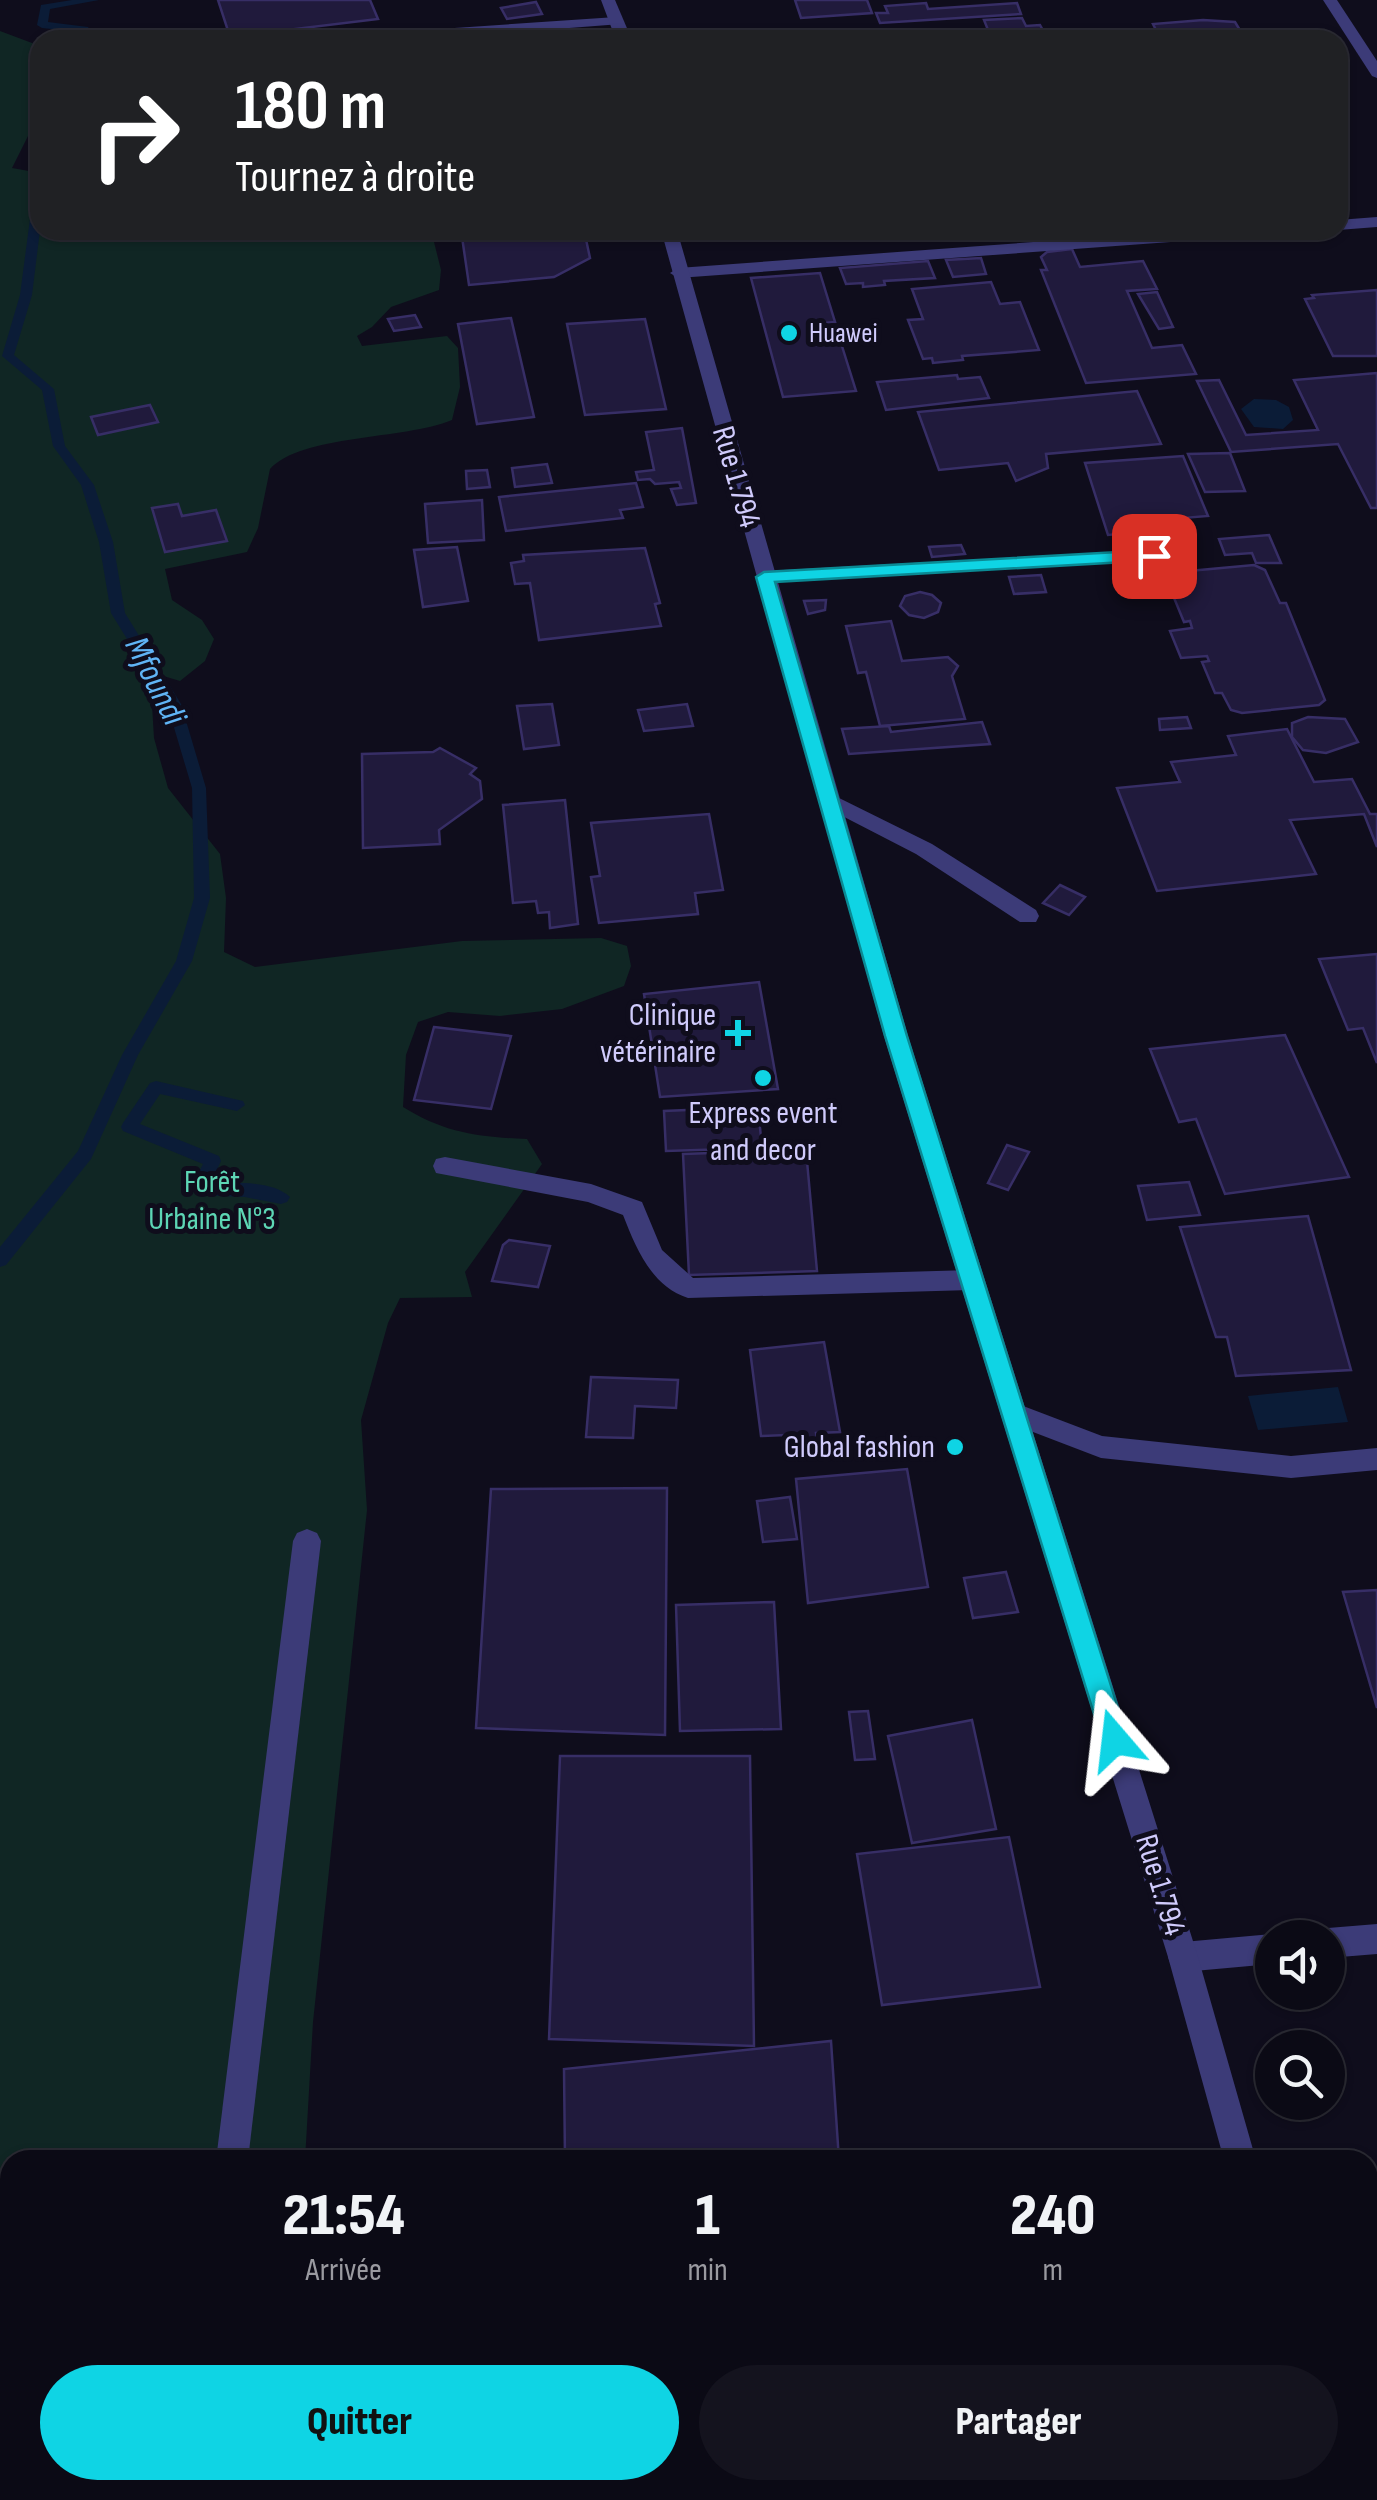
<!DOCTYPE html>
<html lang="fr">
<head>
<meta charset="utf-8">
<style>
	:root { --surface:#0b0a15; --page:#14131e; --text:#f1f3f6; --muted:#9a9aa0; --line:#2b2b34; --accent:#0fd4e4 }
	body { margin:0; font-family:"Sofia Sans Condensed",sans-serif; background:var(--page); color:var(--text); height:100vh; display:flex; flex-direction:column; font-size:38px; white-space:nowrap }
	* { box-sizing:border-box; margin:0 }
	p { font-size:32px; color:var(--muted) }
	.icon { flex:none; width:55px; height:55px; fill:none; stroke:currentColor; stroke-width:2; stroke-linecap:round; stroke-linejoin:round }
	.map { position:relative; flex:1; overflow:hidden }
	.sheet { position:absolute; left:0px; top:2150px; width:1378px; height:350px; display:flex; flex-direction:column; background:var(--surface); border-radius:30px 30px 0 0; box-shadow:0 2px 8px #0004,0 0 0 2px var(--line) }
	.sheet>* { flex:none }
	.guide { position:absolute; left:30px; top:30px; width:1318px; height:210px; border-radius:30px; box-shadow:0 2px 8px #0004,0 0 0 2px var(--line); background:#202124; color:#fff; overflow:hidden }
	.tools { position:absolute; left:1255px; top:1920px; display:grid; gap:20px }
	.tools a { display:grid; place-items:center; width:90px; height:90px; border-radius:50%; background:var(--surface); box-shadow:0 2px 8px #0004,0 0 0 2px var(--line); font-size:50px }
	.pin { position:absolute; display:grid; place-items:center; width:85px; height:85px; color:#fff; margin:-42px; border-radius:20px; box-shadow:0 5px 15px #0006 }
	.me { position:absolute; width:110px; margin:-55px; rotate:343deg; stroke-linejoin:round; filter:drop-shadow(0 0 8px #0008) }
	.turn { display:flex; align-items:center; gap:35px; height:210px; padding:0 40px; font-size:45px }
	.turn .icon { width:130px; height:130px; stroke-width:2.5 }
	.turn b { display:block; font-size:70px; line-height:85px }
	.eta { display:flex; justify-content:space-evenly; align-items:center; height:170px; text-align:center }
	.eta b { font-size:60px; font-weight:800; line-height:70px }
	.primary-button { display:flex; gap:20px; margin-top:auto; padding:20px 40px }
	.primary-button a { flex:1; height:115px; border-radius:60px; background:var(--accent); color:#111; font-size:40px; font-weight:800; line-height:115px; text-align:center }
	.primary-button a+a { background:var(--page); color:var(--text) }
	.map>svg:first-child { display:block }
</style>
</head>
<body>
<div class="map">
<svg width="1377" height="2500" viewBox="0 0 1377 2500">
	<rect width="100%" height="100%" fill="#0f0d1c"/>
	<!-- green -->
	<path fill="#102624" d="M0,31L40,46V112L12,168L40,173V230H422L433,238L441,270L439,290L391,307L372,327L357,336L362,346L447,336L458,348L460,387L452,420C404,440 302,434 270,469L258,528L247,552L165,569L172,600L202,620L214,639L205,661L180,681L150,672L154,738L168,788L220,854L226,898L224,952L255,967L462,941L601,938L627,946L631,966L624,986L562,1009L500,1016L448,1012L418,1022L406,1055L403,1107C445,1133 478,1137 527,1139L542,1164L465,1272L472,1297L400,1298L388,1323L361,1420L367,1510L313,2022L305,2160H10V2490H210L205,2500H0Z"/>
	<!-- water -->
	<g fill="#0b1c37">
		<path d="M1254,399L1276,400L1289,407L1293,420L1283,429L1254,427L1241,409Z"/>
		<path d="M1338,1387L1348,1422L1258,1430L1248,1396Z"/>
	</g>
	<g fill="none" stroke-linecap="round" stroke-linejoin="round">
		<!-- stream -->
		<g fill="#0b1c37" fill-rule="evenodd">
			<path d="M72,0H99L50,9L48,22L88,27L93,35L90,40H80L83,35L81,32L42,28L37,25L41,5Z"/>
			<path d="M40,138V230L32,295L14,355L54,389L65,446L94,485L113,542L125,613L181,704L206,788L210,898L192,961L138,1055L91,1159L6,1265L0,1267V1247L78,1151L122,1055L176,961L194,898L192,788L167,704L111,613L99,542L81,485L53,446L42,390L2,356L20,295L30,219L34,141Z"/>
			<path d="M156,1081L243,1101L245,1105L237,1111L160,1094L140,1124L219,1156L221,1161L211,1183C235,1183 272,1180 290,1197L287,1202L281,1204L245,1197L200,1195L193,1183L203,1164L123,1131L121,1127L123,1123L150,1083Z"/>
		</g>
	</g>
	<!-- building -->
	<g fill="#201a3c" stroke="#372e66" stroke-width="2.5">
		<path d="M218,0H370L378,19L230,37Z"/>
		<path d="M795,0H867L872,13L801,18Z"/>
		<path d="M536,2L542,14L507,19L501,8Z"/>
		<path d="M926,3L928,9L1017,3L1021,14L880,23L876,13H888L885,6Z"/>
		<path d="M1022,18L1026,26L1040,25L1046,36L992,40L984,20Z"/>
		<path d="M1203,20L1235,22L1246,40H1161L1153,24Z"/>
		<path d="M461,230H584L590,258L554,277L469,285Z"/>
		<path d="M1072,249L1080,267L1143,261L1157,289L1127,291L1152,348L1182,345L1196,374L1086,383L1041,270H1047L1041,257L1047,252Z"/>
		<path d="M981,258L986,274L953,277L946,260Z"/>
		<path d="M928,261L935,278L884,281L885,285L863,287V283L846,284L840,268Z"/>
		<path d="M820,273L835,322L811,324L817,345L841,343L856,391L783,397L751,278Z"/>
		<path d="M991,282L1000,304L1020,302L1039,350L962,356L963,360L933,363L932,358L923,359L908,320L923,319L912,289Z"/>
		<path d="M1377,290V356H1333L1305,299L1314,298L1312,295Z"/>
		<path d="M1157,292L1173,327L1159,329L1138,294Z"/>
		<path d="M415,315L421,327L394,331L388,319Z"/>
		<path d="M511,318L534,417L477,424L458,324Z"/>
		<path d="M645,319L666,409L585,415L567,324Z"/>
		<path d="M1377,373V508H1371L1338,444L1231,452L1197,381L1219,380L1246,435L1318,430L1294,380Z"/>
		<path d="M957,375L958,379L980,377L989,398L886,410L877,382Z"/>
		<path d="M1137,391L1161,444L1046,454L1048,468L1016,481L1008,463L939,470L918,412Z"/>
		<path d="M150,405L158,422L98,435L91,417Z"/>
		<path d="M682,428L696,503L677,505L671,489L681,488L679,482L655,484L650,479L638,480L636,472L654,470L646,432Z"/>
		<path d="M1230,453L1245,491L1205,492L1188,454Z"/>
		<path d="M1183,456L1208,516L1170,519L1174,529L1108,535L1085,463Z"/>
		<path d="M547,464L552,483L515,487L512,468Z"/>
		<path d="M487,470L490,487L467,489L466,471Z"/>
		<path d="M636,483L643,507L620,510L623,518L506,531L499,497Z"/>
		<path d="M482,500L484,540L428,543L425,504Z"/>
		<path d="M178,504L182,516L216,510L227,541L165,552L152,508Z"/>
		<path d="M1269,535L1281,563H1256L1252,553L1225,555L1219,539Z"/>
		<path d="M961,545L965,554L932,557L929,547Z"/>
		<path d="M457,547L468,601L423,607L414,550Z"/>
		<path d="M645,548L660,603L655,604L661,626L539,640L530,583L515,584L511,563L524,561L523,555Z"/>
		<path d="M1254,565L1265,570L1280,603H1286L1325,700L1319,705L1242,713L1231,710L1222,693H1215L1202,662L1209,661L1207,656L1181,658L1170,631L1192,628L1190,621L1184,622L1172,593L1177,591L1173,579L1178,572Z"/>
		<path d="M1041,575L1046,592L1014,594L1009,577Z"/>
		<path d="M920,592L932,595L941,603L938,612L924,618L909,615L900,606L905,596Z"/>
		<path d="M826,600L825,610L808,614L804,601Z"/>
		<path d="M891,621L902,661L948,657L958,666L952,676L965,719L880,726L866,672L858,673L846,626Z"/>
		<path d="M552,704L559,745L524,749L517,706Z"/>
		<path d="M687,704L693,726L644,731L638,710Z"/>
		<path d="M1187,717L1191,728L1160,730L1159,719Z"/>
		<path d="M1308,717L1345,719L1358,742L1326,753L1303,750L1292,737V723Z"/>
		<path d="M982,722L990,744L849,754L842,729L889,726L891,732Z"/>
		<path d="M1287,729L1314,782L1352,779L1370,814H1377V847L1364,814L1290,820L1316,874L1157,891L1117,788L1180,782L1171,762L1236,755L1228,736Z"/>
		<path d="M440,748L476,768L470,774L480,781L482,799L439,830L440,844L363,848L362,754L433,752Z"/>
		<path d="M565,800L578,924L550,928L549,912L538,913L536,901L513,903L503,805Z"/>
		<path d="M709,814L723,890L695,893L698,914L599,923L591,877L600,876L591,823Z"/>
		<path d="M1060,885L1085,897L1069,915L1043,903Z"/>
		<path d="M1377,954V1063L1363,1028L1348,1030L1319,959Z"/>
		<path d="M759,982L778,1089L660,1097L644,994Z"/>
		<path d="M434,1027L511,1036L491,1109L414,1100Z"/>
		<path d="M1285,1035L1349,1177L1225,1194L1196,1119L1179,1122L1150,1049Z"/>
		<path d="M758,1107L762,1148L666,1151L664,1111Z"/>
		<path d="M1007,1145L1029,1152L1008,1190L988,1183Z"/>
		<path d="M806,1150L817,1271L689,1275L683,1154Z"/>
		<path d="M1189,1182L1200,1215L1147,1220L1138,1186Z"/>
		<path d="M1308,1216L1351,1370L1236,1376L1227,1337H1216L1180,1227Z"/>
		<path d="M509,1240L550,1246L538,1287L492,1281L503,1245Z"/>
		<path d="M824,1342L840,1432L816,1433L818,1454L788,1456L786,1435L761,1436L750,1350Z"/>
		<path d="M591,1377L678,1380L676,1408L635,1406L633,1438L586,1437Z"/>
		<path d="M907,1469L928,1587L808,1603L796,1479Z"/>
		<path d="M667,1488L665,1735L476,1728L491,1489Z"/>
		<path d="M790,1497L797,1539L763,1542L757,1501Z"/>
		<path d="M1006,1572L1018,1612L973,1618L964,1578Z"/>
		<path d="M1377,1590V1708L1343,1592Z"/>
		<path d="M774,1602L781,1729L680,1731L676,1605Z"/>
		<path d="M868,1711L875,1759L855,1760L849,1712Z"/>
		<path d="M972,1720L996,1829L912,1843L888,1736Z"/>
		<path d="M560,1756H750L754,2046L549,2039Z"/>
		<path d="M1009,1837L1040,1987L882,2005L857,1854Z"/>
		<path d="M831,2041L839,2160H565L564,2069Z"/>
	</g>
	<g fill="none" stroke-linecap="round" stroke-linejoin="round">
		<!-- service -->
		<g fill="#3c3b78" fill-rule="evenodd">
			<path d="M829,793L932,844L1036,910L1039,916L1036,922H1020L916,854L821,805L818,800L821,795Z"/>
			<path d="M445,1157L591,1184L642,1202L662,1250L693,1278L971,1270L980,1273L984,1280L980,1287L971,1290L688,1298C651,1286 636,1248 623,1215L588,1202L436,1173L433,1166L436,1159Z"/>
			<path d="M1013,1402L1102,1436L1291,1456L1377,1448V1470L1291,1478L1101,1458L1004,1421L1000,1413L1004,1405Z"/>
		</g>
		<!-- minor -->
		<g fill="#3c3b78" fill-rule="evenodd">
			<path d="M1323,0H1337L1377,61V78L1372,76Z"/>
			<path d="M616,17L623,21L621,24L414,40H343L351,35Z"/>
			<path d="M1377,217V227L1338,230V220Z"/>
			<path d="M1199,230H1275L1267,235L678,278L670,273L678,268Z"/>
			<path d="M1154,550L1164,556L1161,560L765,583L755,577L765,571Z"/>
			<path d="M307,1529L317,1533L321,1541L248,2160H216L293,1541L297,1533Z"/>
			<path d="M1377,1924V1954L1328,1958V1938H1315L1328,1928Z"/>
			<path d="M1272,1934L1281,1938H1272V1964L1183,1972L1172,1968L1168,1957L1172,1946L1183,1942Z"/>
			<path d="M175,2490H211L210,2500H174Z"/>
		</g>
		<!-- tertiary -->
		<g fill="#3c3b78" fill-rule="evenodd">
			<path d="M601,0H615L632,40H616Z"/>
			<path d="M661,230H677L908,1036L1198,1957L1256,2160H1224L1168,1957L884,1036Z"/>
			<path d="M1315,2490H1351L1353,2500H1317Z"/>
		</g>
	</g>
	<!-- route -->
	<path fill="#0fd4e4" stroke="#0a8a94" stroke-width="2.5" d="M1154,550L1163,556L1160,560L775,582L907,1036L1128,1740L1124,1748L1115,1752L1105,1748L1102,1740L885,1036L756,577L764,572Z"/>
	<!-- markers -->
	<g fill="#0fd4e4" stroke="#0f0d1c" stroke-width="4">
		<circle cx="789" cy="333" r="10"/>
		<path d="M733 1018h10v10h10v10h-10v10h-10v-10h-10v-10h10z"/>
		<circle cx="763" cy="1078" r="10"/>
		<circle cx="955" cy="1447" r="10"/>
	</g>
	<g text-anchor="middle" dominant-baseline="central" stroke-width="10" stroke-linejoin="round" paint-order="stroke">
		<!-- far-poi labels -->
		<g font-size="28" fill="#d0cbfc" stroke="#0f0d1c" text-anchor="start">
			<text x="809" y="333">Huawei</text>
		</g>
		<!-- street labels -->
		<g font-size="32" fill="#d0cbfc" stroke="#0f0d1c">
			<text transform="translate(736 477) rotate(74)">Rue 1.794</text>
			<text transform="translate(1160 1885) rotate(73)">Rue 1.794</text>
		</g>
		<!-- poi labels -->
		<g font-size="32" fill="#d0cbfc" stroke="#0f0d1c" text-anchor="end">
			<text x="716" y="1015">Clinique<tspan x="716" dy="37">vétérinaire</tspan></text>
			<text x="763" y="1113" text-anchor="middle">Express event<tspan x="763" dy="37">and decor</tspan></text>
			<text x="935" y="1447">Global fashion</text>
		</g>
		<!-- park labels -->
		<g font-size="32" fill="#5dd6b5" stroke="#0f0d1c">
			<text x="212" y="1182">Forêt<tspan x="212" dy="37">Urbaine N°3</tspan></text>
		</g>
		<!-- water labels -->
		<g font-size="35" font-style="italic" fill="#60b4f5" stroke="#0f0d1c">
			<text transform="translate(155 681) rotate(63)">Mfoundi</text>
		</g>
	</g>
</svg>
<div class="tools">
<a><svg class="icon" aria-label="sound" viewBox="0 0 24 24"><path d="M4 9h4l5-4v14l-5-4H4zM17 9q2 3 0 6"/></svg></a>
<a><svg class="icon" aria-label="search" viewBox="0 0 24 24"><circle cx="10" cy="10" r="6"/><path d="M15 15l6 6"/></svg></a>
</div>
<div class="pin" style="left:1154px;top:556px;background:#d93025"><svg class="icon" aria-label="arrive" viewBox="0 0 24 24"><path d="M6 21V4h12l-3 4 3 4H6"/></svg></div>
<svg class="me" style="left:1115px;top:1740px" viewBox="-20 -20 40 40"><path d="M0-17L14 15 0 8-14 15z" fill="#0fd4e4" stroke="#fff" stroke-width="4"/></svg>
<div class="guide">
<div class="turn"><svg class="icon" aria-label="right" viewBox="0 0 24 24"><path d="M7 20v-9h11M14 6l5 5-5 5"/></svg><div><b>180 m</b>Tournez à droite</div></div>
</div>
<section class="sheet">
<div class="eta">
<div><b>21:54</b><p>Arrivée</p></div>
<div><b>1</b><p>min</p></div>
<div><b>240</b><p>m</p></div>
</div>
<div class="primary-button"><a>Quitter</a><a>Partager</a></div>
</section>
</div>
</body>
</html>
